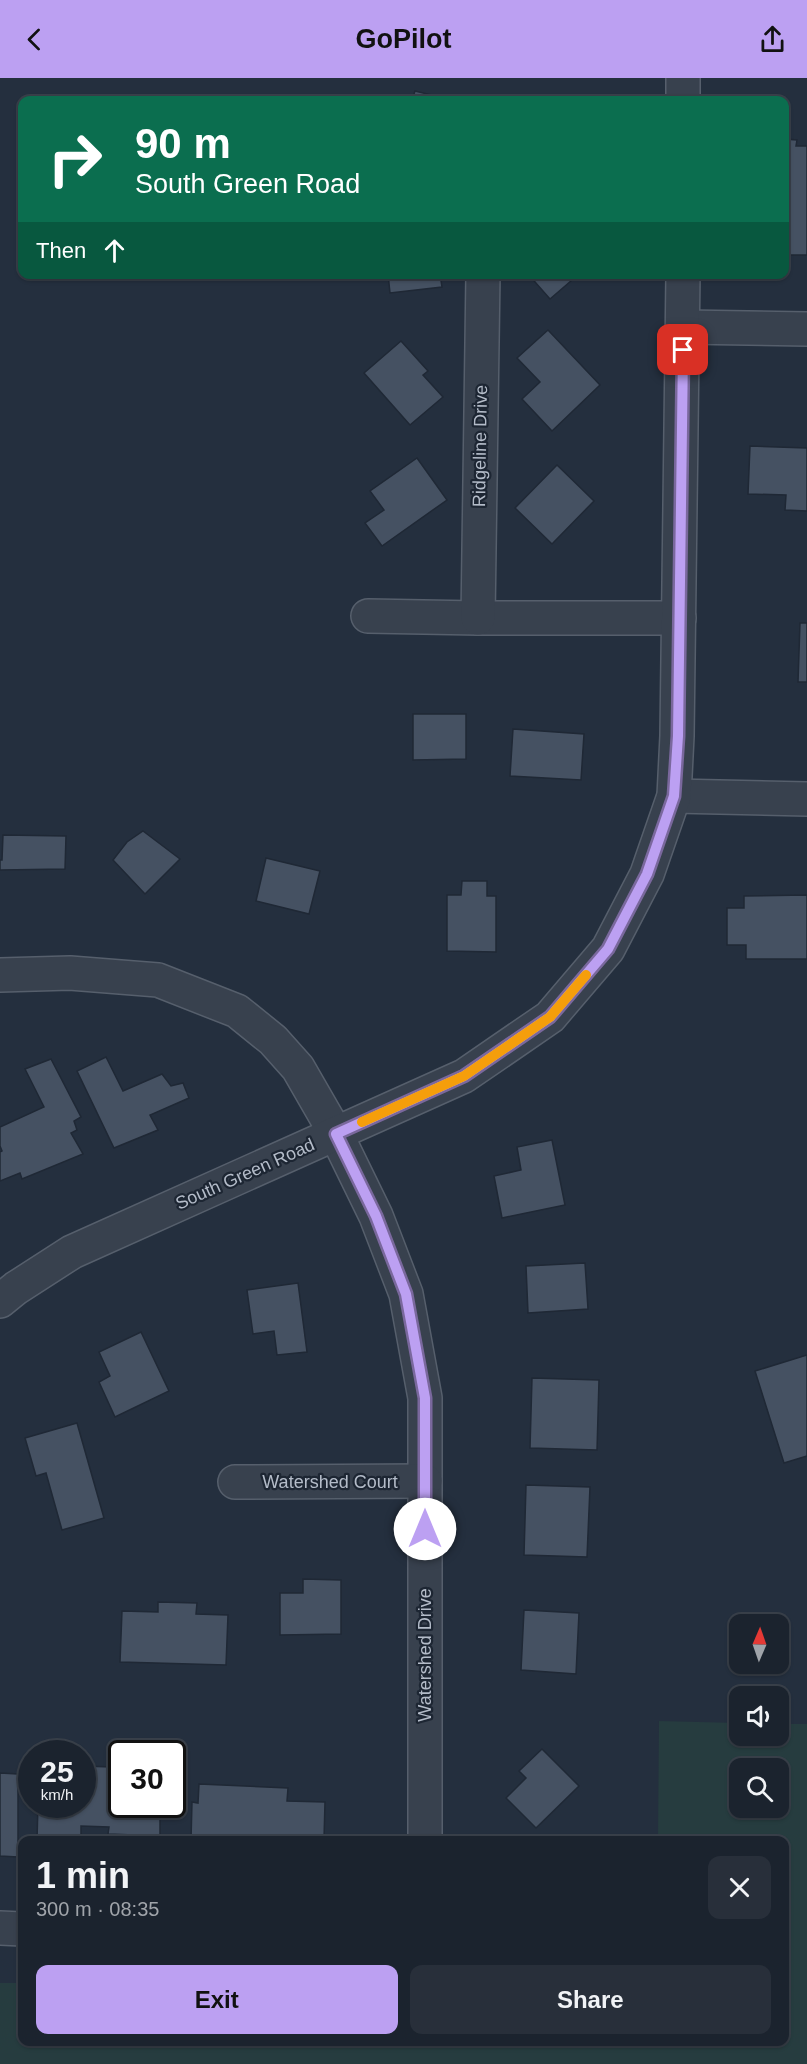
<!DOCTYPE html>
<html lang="en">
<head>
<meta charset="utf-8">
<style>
	:root { --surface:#1b232e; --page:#282f3a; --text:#f1f3f6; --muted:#a0a4aa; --line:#39404a; --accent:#bca0f2 }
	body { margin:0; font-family:Arial,sans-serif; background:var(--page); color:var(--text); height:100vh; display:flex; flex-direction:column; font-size:22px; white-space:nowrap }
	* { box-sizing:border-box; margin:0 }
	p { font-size:20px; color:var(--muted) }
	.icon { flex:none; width:33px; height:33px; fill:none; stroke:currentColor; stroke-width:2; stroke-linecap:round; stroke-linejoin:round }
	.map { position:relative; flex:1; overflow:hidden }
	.panel { position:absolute; left:18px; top:1758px; width:771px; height:210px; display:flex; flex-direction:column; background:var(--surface); border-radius:12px; box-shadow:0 2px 4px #0004,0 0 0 2px var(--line) }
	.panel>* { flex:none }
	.banner { position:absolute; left:18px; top:18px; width:771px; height:183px; border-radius:12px; box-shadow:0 2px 4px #0004,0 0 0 2px var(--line); background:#0b6e4f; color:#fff; overflow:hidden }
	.needle { width:39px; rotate:2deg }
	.fabs { position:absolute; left:729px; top:1536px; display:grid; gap:12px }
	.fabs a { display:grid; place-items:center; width:60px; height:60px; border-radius:12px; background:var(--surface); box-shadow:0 2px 4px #0004,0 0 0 2px var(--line); font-size:30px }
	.speed { position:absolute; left:18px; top:1662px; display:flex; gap:12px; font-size:30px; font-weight:700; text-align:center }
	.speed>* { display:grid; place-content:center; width:78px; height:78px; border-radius:50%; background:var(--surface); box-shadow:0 2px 4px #0004,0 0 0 2px var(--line); line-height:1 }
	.speed small { font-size:15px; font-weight:400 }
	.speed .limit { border:3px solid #111; border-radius:9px; background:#fff; color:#111 }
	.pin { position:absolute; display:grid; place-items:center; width:51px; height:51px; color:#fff; margin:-26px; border-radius:12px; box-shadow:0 3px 9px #0006 }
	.me { position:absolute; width:66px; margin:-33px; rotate:0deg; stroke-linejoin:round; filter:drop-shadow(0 0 4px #0008) }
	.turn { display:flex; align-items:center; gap:21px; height:126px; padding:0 18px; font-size:27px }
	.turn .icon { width:78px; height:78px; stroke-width:2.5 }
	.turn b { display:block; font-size:42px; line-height:51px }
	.then { display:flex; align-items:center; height:57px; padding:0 18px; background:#0003; gap:12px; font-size:22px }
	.round { display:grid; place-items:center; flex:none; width:63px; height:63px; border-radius:12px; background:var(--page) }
	.summary { display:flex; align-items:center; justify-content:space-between; height:102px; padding:0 18px }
	h1 { font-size:36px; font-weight:700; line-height:45px }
	.primary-button { display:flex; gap:12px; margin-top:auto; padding:12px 18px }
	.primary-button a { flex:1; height:69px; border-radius:12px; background:var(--accent); color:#111; font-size:24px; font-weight:700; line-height:69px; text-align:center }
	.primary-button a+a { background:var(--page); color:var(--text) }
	header { display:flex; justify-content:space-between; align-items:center; height:78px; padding:0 18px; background:var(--accent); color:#111; font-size:27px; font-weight:700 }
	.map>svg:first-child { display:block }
</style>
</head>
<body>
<header><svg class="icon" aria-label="back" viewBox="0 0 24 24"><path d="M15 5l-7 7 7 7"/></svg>GoPilot<svg class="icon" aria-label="share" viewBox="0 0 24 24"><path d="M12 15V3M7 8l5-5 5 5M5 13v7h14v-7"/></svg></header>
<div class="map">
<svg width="807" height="1986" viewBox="0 0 807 1986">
	<rect width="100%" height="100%" fill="#242f3e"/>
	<!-- green -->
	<path fill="#263c3f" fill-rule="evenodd" d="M659,1643L739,1645L740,1658H778L779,1646H807V1986H0V1905H22V1964H784V1762H658ZM740,1690H778V1730H740Z"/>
	<!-- building -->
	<g fill="#455162" stroke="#1f2835" stroke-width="1.5">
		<path d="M415,13L452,22H412Z"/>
		<path d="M784,61L797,62L796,68H807V177H784Z"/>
		<path d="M388,196H440L442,209L390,215Z"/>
		<path d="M528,196H579L550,221Z"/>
		<path d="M548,252L600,307L552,353L522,321L540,304L517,280Z"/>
		<path d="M401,263L428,293L423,297L443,319L410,347L364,295Z"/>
		<path d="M750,368L807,370V433L785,432L786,417L748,416Z"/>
		<path d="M417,380L447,422L382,468L365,445L384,432L370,413Z"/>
		<path d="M557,387L594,423L552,466L515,430Z"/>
		<path d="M800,545H807V604H798Z"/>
		<path d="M413,636H466V681L413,682Z"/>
		<path d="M513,651L584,656L581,702L510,698Z"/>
		<path d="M143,753L180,781L145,816L113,782L127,764Z"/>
		<path d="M3,757L66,758L65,791L0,792V782H2Z"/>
		<path d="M266,780L320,793L309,836L256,823Z"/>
		<path d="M462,803H487V818H496V874L447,873V817H461Z"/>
		<path d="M807,817V881H746V867H727V830H744V818Z"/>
		<path d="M106,979L123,1013L162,996L171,1008L183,1005L189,1020L150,1037L158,1052L114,1070L77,993Z"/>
		<path d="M51,981L81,1039L74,1043L77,1052L71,1055L83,1076L22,1101L20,1095L0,1103V1074L2,1073L0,1068V1049L44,1029L25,991Z"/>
		<path d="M552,1062L565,1127L502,1140L494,1098L521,1092L517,1069Z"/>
		<path d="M585,1185L588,1231L528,1235L526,1188Z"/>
		<path d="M298,1205L307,1274L277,1277L274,1253L253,1256L247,1212Z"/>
		<path d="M141,1254L169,1313L115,1339L99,1304L110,1298L99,1274Z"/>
		<path d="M807,1277V1378L784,1385L755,1293Z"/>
		<path d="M532,1300L599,1302L597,1372L530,1370Z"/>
		<path d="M77,1345L104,1440L62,1452L46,1395L36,1398L25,1360Z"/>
		<path d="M526,1407L590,1409L587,1479L524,1477Z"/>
		<path d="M303,1501L341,1502V1556L280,1557V1515H303Z"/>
		<path d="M158,1524L197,1525L196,1536L228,1537L226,1587L120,1584L122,1533L158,1534Z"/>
		<path d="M524,1532L579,1535L576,1596L521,1592Z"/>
		<path d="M542,1671L579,1708L536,1750L506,1720L526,1700L519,1693Z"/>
		<path d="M82,1688L112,1689V1705H122V1726H160V1758L108,1756L109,1749L81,1748V1762H37L38,1726H82Z"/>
		<path d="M0,1695L18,1696V1779L0,1778Z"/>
		<path d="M199,1706L288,1710L287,1723L325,1724L324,1761L253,1758V1762H191L192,1724L198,1725Z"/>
	</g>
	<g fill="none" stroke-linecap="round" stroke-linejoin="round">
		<!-- minor casing -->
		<g stroke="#565f6c" stroke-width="36">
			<g id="minor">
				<path d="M683,0V22"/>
				<path d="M683,249L807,251"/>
				<path d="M368,538L478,540H679"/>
				<path d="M478,540L483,196"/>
				<path d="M674,718L807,721"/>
				<path d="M0,897L70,895L158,902L237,933L273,962L298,990L336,1056L376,1138L406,1216L425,1320V1762"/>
				<path d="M0,1223L16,1210L72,1174L464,998L550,939L608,871L647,796L674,718L677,658L683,196"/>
				<path d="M235,1404L425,1403"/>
				<path d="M0,1850L22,1851"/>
			</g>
		</g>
		<!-- minor -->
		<use href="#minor" stroke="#38414e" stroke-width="33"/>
	</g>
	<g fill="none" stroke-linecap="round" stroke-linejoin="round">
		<!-- route casing -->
		<g stroke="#7a689d" stroke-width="15">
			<path id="route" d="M425,1451V1320L406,1216L376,1138L336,1056L464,998L550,939L608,871L647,796L674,718L678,658L683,272"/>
		</g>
		<!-- route -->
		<use href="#route" stroke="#bca0f2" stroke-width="10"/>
		<!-- slow -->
		<path stroke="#f59e0b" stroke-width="10" d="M362,1044L464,998L550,939L586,897"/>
	</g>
	<g text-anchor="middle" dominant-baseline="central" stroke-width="4.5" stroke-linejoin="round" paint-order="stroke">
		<!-- street labels -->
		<g font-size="18" fill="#b4bcc9" stroke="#1d2633">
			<text transform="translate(480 368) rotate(-89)">Ridgeline Drive</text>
			<text transform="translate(245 1096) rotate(-24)">South Green Road</text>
			<text x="330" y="1404">Watershed Court</text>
			<text transform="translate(425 1577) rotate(-90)">Watershed Drive</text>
		</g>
	</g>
</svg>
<div class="fabs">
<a><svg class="needle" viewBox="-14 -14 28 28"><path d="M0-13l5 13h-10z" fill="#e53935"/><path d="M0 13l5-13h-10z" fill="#a0a4aa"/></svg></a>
<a><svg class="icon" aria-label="sound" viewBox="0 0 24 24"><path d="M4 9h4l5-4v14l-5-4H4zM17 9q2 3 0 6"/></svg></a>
<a><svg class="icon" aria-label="search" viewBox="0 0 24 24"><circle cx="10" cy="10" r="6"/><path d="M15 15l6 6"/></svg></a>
</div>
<div class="speed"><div>25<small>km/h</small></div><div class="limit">30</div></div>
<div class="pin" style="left:683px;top:272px;background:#d93025"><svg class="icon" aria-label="arrive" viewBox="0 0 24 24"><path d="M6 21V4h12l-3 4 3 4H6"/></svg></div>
<svg class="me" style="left:425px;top:1451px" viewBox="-20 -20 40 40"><circle r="19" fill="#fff"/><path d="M0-13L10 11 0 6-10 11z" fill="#bca0f2"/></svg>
<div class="banner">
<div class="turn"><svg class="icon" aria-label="right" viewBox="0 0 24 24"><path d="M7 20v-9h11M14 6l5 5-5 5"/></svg><div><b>90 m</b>South Green Road</div></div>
<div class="then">Then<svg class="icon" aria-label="ahead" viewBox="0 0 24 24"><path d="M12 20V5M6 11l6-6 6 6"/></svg></div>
</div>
<section class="panel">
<div class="summary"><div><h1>1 min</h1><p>300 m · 08:35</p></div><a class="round"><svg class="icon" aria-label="close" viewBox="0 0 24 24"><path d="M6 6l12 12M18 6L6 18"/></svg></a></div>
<div class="primary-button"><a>Exit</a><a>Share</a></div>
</section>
</div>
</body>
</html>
